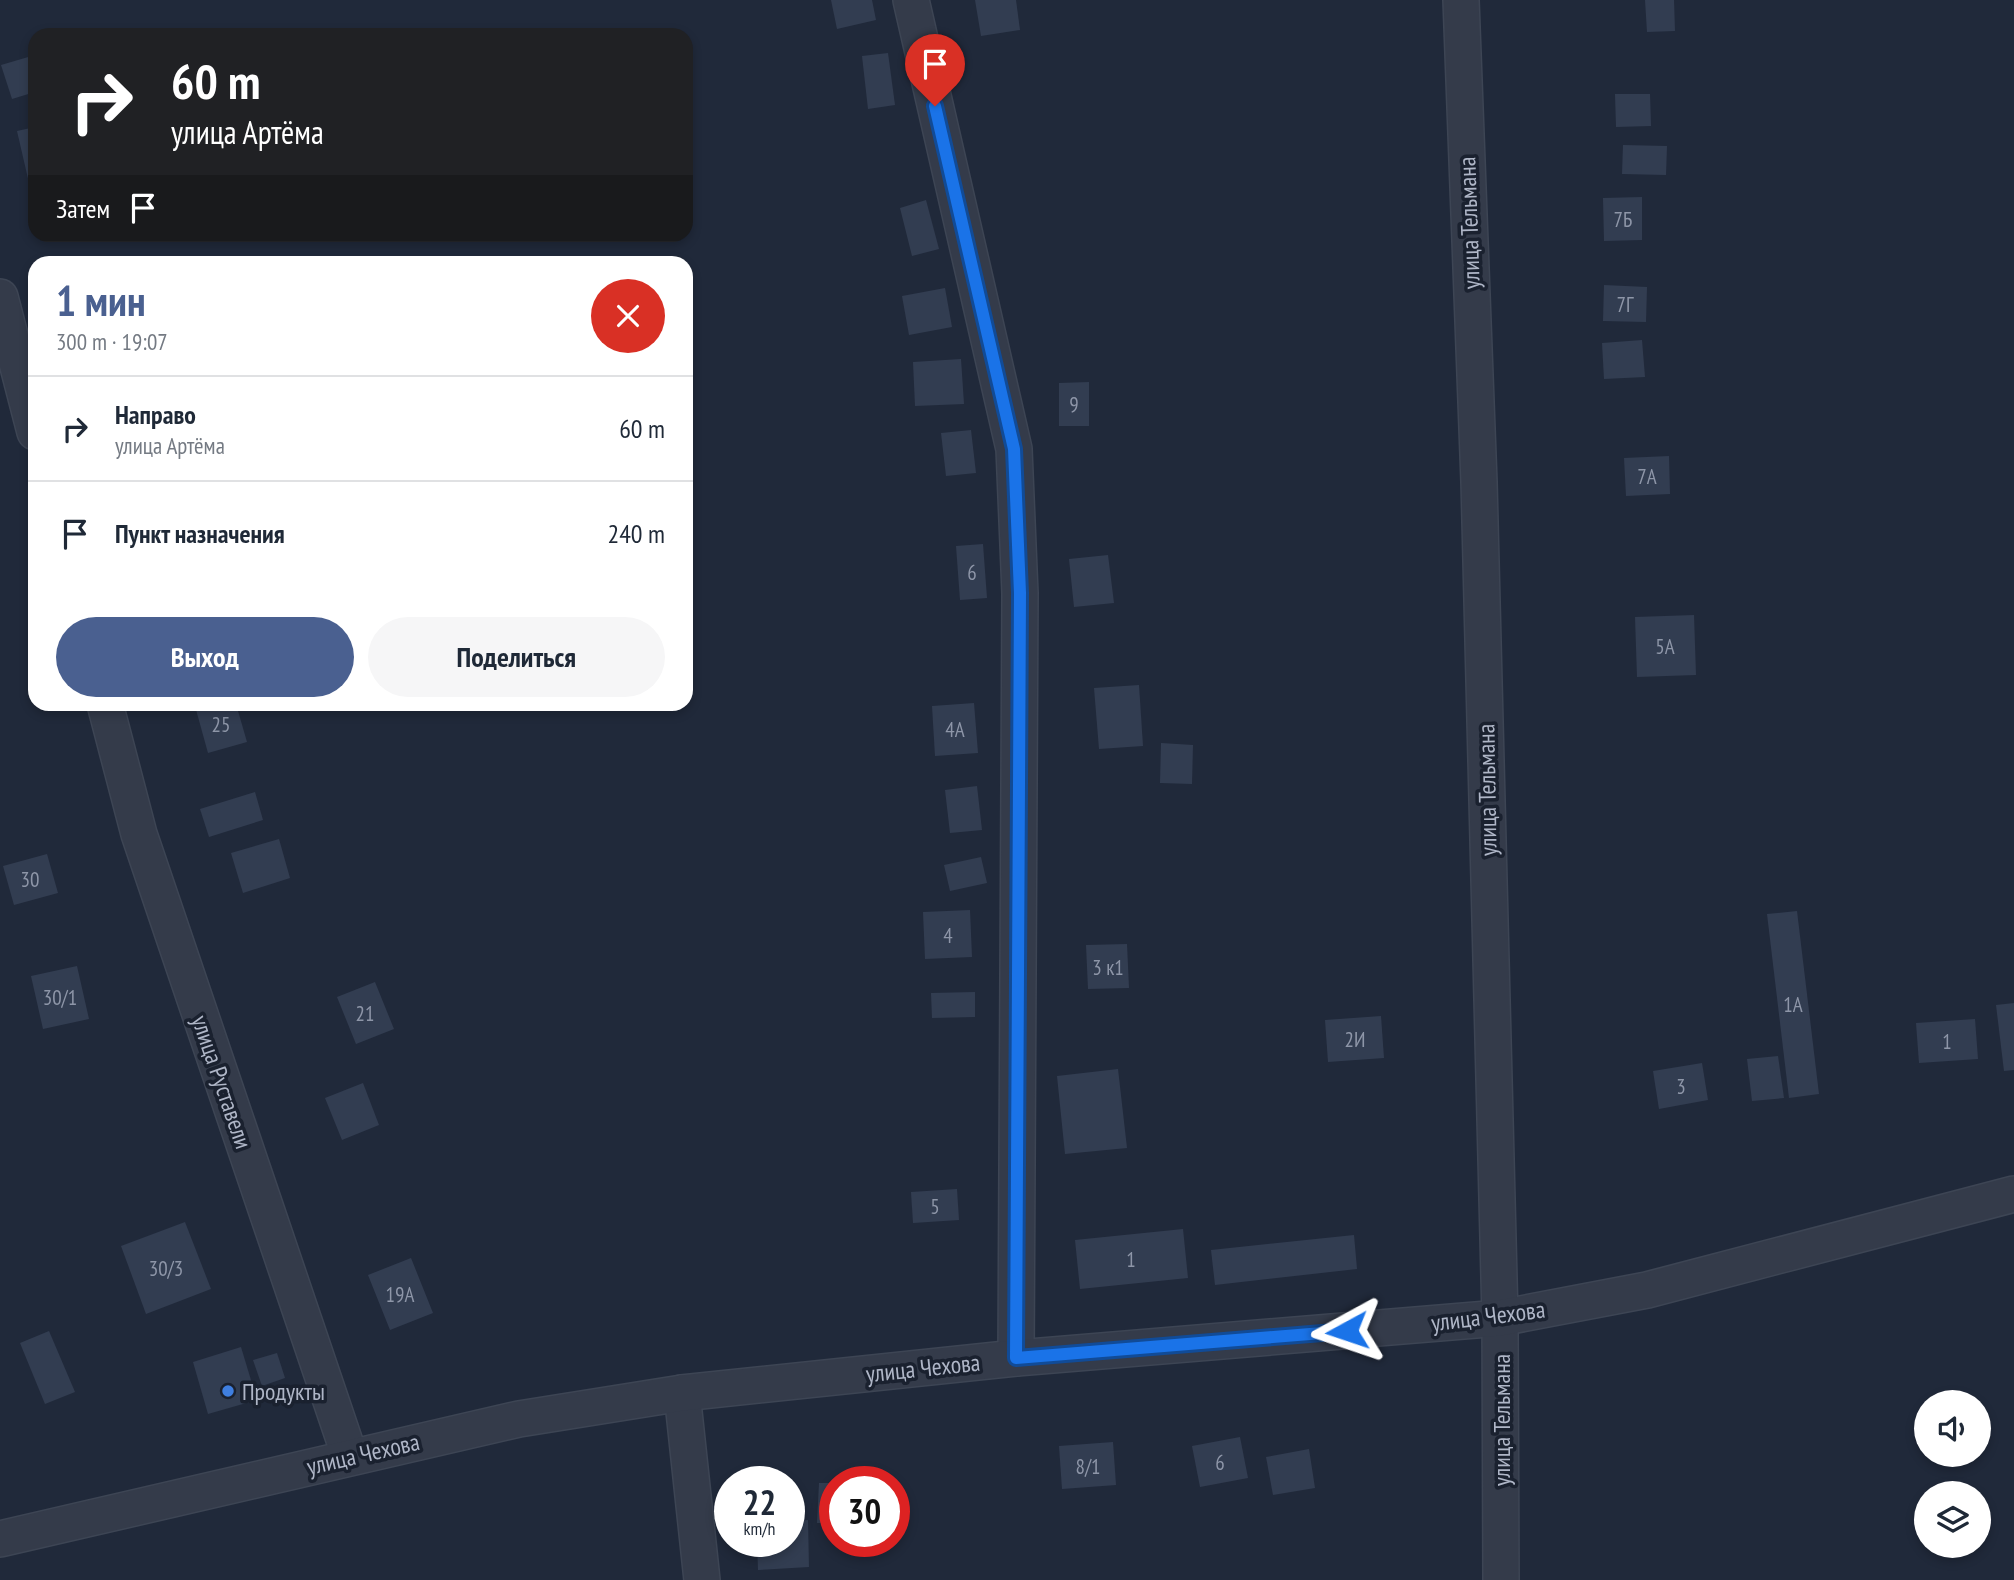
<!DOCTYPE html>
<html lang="ru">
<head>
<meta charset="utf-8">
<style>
	:root { --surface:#fff; --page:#f6f6f7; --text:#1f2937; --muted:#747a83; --line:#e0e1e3; --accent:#4a6090 }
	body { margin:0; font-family:"PT Sans Narrow",sans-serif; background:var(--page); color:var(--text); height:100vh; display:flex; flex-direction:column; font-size:26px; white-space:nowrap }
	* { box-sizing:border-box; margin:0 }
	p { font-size:23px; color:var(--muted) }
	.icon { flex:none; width:38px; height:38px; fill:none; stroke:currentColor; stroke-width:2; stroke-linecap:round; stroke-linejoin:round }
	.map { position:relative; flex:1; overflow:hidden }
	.drawer { position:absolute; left:28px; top:256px; width:665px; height:455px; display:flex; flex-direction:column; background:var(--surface); border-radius:21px; box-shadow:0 4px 10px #0003 }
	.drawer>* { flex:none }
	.hud { position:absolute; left:28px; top:28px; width:665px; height:214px; border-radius:21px; box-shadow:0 4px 10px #0003; background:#202124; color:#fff; overflow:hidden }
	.controls { position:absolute; left:1914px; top:1390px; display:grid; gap:14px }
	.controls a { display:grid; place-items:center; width:77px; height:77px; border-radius:50%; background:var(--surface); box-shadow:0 4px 10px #0003; font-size:35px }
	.speed { position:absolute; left:714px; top:1466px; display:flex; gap:14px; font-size:35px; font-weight:700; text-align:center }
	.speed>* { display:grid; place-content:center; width:91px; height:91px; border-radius:50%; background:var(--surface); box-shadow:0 4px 10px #0003; line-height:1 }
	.speed small { font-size:18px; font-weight:400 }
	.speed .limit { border:10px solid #d22; background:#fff; color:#111 }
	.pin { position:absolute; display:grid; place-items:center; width:60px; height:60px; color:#fff; margin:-72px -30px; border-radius:50% 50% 50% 0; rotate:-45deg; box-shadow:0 0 7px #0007 }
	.pin .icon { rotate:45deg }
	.me { position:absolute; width:77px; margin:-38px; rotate:265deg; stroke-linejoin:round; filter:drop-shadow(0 0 5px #0008) }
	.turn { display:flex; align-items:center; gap:24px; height:147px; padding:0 28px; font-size:32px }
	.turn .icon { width:91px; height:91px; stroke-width:2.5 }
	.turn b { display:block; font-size:49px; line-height:60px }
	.then { display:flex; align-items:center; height:66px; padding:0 28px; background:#0003; gap:14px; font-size:26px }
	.round { display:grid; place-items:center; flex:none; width:74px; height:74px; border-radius:37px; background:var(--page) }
	.headline { display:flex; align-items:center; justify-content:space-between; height:119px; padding:0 28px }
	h1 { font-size:42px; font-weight:800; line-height:52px; color:var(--accent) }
	.button { display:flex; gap:14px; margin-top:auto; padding:14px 28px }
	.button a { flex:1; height:80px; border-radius:42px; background:var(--accent); color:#fff; font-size:28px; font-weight:800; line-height:80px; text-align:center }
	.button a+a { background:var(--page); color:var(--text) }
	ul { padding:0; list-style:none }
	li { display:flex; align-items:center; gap:21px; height:105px; padding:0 28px; border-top:2px solid var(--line) }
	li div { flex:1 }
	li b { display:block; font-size:26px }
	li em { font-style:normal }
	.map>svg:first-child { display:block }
</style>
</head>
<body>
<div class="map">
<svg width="2014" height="1580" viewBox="0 0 2014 1580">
	<rect width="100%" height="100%" fill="#20293a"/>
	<!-- building -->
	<g fill="#323d51">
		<path d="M831,0H872L876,20L837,29Z"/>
		<path d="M975,0H1016L1020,30L981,36Z"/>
		<path d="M1645,0H1674L1675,31L1647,32Z"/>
		<path d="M888,53L895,105L868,109L862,56Z"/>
		<path d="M35,55V92L12,99L1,65Z"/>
		<path d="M1615,94H1650L1651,126L1616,127Z"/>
		<path d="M35,127V195L32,196L17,131Z"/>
		<path d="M1623,145L1667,146L1666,175L1622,174Z"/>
		<path d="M1642,197V240L1604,241L1603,198Z"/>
		<path d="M926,200L939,249L912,256L900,208Z"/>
		<path d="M1604,285L1647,287L1646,322L1603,321Z"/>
		<path d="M945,288L952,327L909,335L902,296Z"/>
		<path d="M1642,340L1645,377L1604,379L1602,343Z"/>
		<path d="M961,359L964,404L915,406L913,362Z"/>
		<path d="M1089,382V426H1059V383Z"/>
		<path d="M971,430L976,473L946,476L941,433Z"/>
		<path d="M1669,456L1670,494L1626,496L1624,458Z"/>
		<path d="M983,544L987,598L960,600L956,546Z"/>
		<path d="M1108,555L1114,603L1074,607L1069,559Z"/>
		<path d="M1694,615L1696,675L1637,677L1635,617Z"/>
		<path d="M1139,685L1143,746L1099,749L1094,688Z"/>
		<path d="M974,703L978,753L935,756L932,706Z"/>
		<path d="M203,704H236L247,742L208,753L195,706Z"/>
		<path d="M1161,743L1193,745L1192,784L1160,783Z"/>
		<path d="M977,786L982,830L950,833L945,790Z"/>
		<path d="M255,792L263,820L209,837L200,809Z"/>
		<path d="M279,839L290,878L243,893L231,853Z"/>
		<path d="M47,854L58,893L14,905L3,866Z"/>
		<path d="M981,857L987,883L950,891L944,865Z"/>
		<path d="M970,910L972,957L925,959L923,912Z"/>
		<path d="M1797,911L1819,1094L1789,1098L1767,914Z"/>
		<path d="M1127,944L1129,988L1088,989L1086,945Z"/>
		<path d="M77,966L89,1019L43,1029L31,976Z"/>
		<path d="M375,982L394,1029L356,1044L337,997Z"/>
		<path d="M975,992V1017L932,1018L931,993Z"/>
		<path d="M2014,1003V1070L2004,1071L1996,1005Z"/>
		<path d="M1381,1016L1384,1058L1328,1062L1325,1020Z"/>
		<path d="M1975,1019L1978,1059L1919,1063L1916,1023Z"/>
		<path d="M1778,1056L1784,1098L1752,1101L1747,1059Z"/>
		<path d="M1702,1063L1708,1100L1659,1109L1653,1071Z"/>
		<path d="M1118,1069L1127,1148L1065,1154L1057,1076Z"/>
		<path d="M363,1083L379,1125L342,1140L325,1098Z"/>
		<path d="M957,1189L959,1220L913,1223L911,1192Z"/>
		<path d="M185,1222L211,1289L146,1314L121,1246Z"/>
		<path d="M1183,1229L1188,1278L1080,1289L1075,1240Z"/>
		<path d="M1354,1235L1357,1269L1215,1285L1211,1250Z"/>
		<path d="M411,1258L433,1313L390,1330L368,1275Z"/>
		<path d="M49,1331L75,1392L45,1404L20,1343Z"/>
		<path d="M241,1347L257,1400L208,1414L193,1362Z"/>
		<path d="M277,1353L285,1378L262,1386L253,1360Z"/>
		<path d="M1240,1437L1248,1478L1200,1487L1192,1446Z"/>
		<path d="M1113,1442L1116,1485L1062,1489L1059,1446Z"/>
		<path d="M1309,1449L1315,1488L1273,1495L1266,1457Z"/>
		<path d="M819,1483H835V1523H817Z"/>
		<path d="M808,1520L809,1567L758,1570L757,1542H789V1521Z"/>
	</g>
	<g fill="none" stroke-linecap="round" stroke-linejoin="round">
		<!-- street casing -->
		<g stroke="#3d4554" stroke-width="38">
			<g id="street">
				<path d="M911,0L1014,449L1020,593L1016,1358"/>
				<path d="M1461,0L1479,482L1500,1318L1501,1580"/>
				<path d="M0,297L35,432"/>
				<path d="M105,704L139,834L350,1457"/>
				<path d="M682,1393L702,1580"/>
				<path d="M0,1539L519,1419L682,1393L1016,1358L1500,1318L1647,1290L2014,1194"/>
			</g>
		</g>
		<!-- street -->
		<use href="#street" stroke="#343b4a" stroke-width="35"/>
	</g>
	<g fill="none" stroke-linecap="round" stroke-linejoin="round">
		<!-- route casing -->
		<g stroke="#114b97" stroke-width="18">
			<path id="route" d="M935,106L1014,449L1020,593L1016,1358L1347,1331"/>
		</g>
		<!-- route -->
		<use href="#route" stroke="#1a73e8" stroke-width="12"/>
	</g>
	<!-- markers -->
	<circle fill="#3f7fe0" stroke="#1a212f" stroke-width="2.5" cx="228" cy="1391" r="7"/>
	<g text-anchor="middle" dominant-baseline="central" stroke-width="7" stroke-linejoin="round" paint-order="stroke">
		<!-- number labels -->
		<g font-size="21" fill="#8e96a8">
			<text x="1623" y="219">7Б</text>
			<text x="1625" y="304">7Г</text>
			<text x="1074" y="404">9</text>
			<text x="1647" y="476">7А</text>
			<text x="972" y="572">6</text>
			<text x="1665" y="646">5А</text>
			<text x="221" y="724">25</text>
			<text x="955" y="729">4А</text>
			<text x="30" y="879">30</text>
			<text x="948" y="935">4</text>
			<text x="1108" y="967">3 к1</text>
			<text x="60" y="997">30/1</text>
			<text x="1793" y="1004">1А</text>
			<text x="365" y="1013">21</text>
			<text x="1355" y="1039">2И</text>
			<text x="1947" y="1041">1</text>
			<text x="1681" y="1086">3</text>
			<text x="935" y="1206">5</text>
			<text x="1131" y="1259">1</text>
			<text x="166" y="1268">30/3</text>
			<text x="400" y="1294">19А</text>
			<text x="1220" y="1462">6</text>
			<text x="1088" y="1466">8/1</text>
		</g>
		<!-- street labels -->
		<g font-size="24" fill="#afb6c7" stroke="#1a212f">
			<text transform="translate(1469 223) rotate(-92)">улица Тельмана</text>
			<text transform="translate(1487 790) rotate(-91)">улица Тельмана</text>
			<text transform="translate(222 1082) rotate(71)">улица Руставели</text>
			<text transform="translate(1488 1316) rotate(-7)">улица Чехова</text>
			<text transform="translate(923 1368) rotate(-6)">улица Чехова</text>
			<text transform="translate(1501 1420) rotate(-90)">улица Тельмана</text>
			<text transform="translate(363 1454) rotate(-13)">улица Чехова</text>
		</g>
		<!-- poi labels -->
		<g font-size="24" fill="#afb6c7" stroke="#1a212f" text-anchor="start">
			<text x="242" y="1391">Продукты</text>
		</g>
	</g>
</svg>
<div class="controls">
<a><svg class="icon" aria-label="sound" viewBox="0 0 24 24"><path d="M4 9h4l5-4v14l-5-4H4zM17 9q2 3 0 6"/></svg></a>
<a><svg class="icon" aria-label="layers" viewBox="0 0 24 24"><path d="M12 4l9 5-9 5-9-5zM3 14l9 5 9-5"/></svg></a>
</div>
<div class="speed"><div>22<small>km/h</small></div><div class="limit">30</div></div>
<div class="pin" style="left:935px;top:106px;background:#d93025"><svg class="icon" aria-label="arrive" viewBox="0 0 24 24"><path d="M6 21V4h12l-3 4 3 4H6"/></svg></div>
<svg class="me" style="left:1347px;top:1331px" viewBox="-20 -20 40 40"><path d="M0-17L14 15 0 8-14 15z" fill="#1a73e8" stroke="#fff" stroke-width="4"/></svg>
<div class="hud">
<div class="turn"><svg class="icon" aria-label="right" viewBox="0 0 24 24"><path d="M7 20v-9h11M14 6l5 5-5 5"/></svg><div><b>60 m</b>улица Артёма</div></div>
<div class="then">Затем<svg class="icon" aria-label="arrive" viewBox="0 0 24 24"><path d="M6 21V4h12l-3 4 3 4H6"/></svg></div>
</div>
<section class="drawer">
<div class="headline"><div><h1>1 мин</h1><p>300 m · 19:07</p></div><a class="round" style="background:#d93025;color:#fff"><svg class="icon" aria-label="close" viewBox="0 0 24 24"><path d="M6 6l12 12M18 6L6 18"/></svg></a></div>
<ul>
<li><svg class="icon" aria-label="right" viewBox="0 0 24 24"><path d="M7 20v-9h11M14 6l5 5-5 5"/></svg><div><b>Направо</b><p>улица Артёма</p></div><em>60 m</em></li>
<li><svg class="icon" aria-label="arrive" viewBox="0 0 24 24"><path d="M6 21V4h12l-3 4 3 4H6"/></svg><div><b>Пункт назначения</b></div><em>240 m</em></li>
</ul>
<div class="button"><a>Выход</a><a>Поделиться</a></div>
</section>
</div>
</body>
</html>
